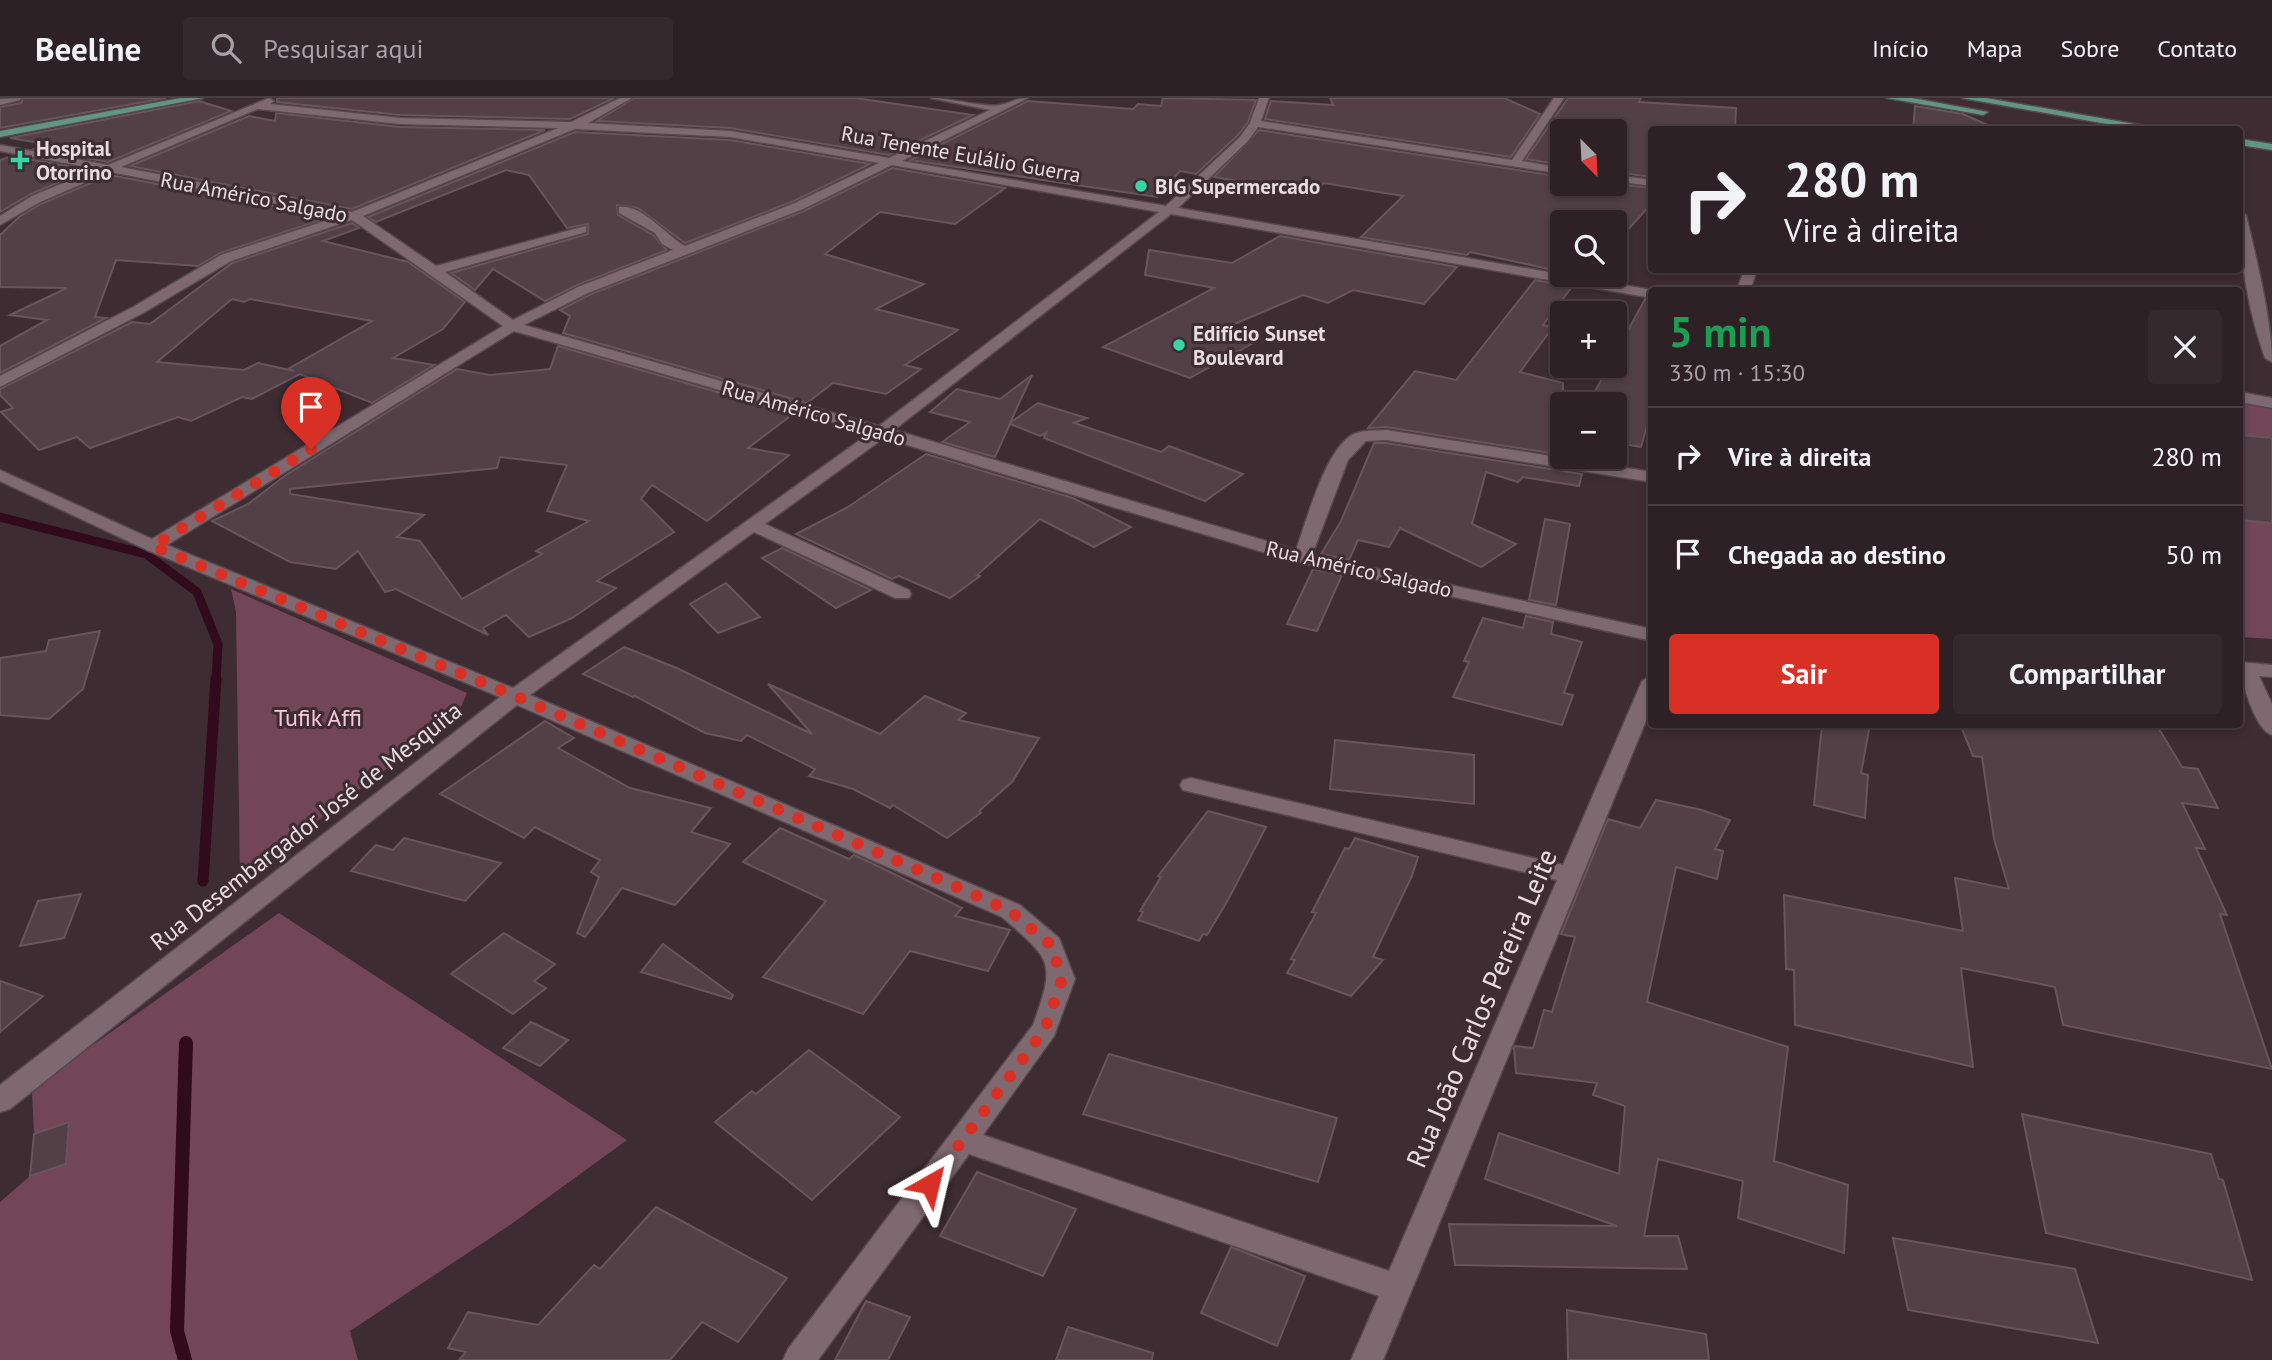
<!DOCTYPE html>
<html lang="pt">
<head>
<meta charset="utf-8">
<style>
	:root { --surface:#2e2126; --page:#36292e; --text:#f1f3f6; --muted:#a7a3a7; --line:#493e43; --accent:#d93025 }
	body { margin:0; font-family:"PT Sans",sans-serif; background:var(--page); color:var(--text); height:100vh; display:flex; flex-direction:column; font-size:26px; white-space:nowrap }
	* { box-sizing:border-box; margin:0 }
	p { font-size:23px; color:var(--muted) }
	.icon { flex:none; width:38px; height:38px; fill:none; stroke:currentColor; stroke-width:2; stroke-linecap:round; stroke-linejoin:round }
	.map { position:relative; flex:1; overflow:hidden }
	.sheet { position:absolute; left:1648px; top:189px; width:595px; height:441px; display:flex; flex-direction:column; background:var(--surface); border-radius:7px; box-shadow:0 4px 10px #0003,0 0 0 2px var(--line) }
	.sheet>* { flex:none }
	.top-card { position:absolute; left:1648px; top:28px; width:595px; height:147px; border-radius:7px; box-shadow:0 4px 10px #0003,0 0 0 2px var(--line); background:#2e2126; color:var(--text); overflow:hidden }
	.needle { width:46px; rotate:156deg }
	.tools { position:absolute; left:1550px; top:21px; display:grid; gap:14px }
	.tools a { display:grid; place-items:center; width:77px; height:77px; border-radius:7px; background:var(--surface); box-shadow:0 4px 10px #0003,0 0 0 2px var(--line); font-size:35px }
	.pin { position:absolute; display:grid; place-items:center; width:60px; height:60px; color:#fff; margin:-72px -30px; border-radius:50% 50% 50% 0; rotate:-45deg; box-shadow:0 0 7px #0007 }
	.pin .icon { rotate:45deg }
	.me { position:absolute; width:77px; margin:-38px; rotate:37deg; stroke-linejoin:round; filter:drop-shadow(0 0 5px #0008) }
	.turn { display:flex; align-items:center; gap:24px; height:147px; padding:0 21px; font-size:32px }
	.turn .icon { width:91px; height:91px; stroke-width:2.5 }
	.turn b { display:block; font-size:49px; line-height:60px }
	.round { display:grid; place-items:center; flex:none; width:74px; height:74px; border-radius:7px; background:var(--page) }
	.overview { display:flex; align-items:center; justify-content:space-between; height:119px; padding:0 21px }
	h1 { font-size:42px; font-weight:700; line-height:52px; color:#1e9e55 }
	.cta { display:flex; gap:14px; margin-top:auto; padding:14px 21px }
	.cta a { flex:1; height:80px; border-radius:7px; background:var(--accent); color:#fff; font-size:28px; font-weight:700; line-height:80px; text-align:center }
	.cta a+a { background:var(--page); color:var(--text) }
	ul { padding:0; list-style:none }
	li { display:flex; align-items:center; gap:21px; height:98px; padding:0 21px; border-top:2px solid var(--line) }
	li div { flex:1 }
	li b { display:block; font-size:26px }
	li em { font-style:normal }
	header { display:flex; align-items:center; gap:42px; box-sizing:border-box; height:98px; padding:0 35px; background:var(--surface); border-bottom:2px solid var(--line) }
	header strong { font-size:33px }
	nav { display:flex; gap:38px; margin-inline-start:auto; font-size:24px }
	.search { width:490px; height:63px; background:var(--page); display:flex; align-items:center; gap:18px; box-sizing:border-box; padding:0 24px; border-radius:7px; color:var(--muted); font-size:26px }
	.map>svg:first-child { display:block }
</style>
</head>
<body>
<header>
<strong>Beeline</strong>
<div class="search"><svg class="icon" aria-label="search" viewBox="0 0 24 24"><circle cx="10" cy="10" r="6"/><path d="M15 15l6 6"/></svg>Pesquisar aqui</div>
<nav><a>Início</a><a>Mapa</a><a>Sobre</a><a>Contato</a></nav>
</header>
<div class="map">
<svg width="2272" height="1262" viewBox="0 0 2272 1262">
	<rect width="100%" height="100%" fill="#3d2c32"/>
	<!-- green -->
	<g fill="#724656">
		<path d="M2240,297L2272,307V541L2240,539Z"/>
		<path d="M231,491L467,595L457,618L240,781L236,514Z"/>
		<path d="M279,815L627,1042L510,1127L350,1233L358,1262H0V1104L30,1078L66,1066L68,1024L34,1036L32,994L90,949Z"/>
	</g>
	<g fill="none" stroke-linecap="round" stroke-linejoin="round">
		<!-- stream-far2 -->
		<path stroke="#310a1b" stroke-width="9" d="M0,419L146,456L197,494L218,546L216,583"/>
		<!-- stream-far1 -->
		<path stroke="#310a1b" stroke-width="11" d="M203,783L216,581"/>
		<!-- stream -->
		<path stroke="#310a1b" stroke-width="14" d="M185,1262L177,1233L186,945"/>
	</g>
	<!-- building -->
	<g fill="#524046" stroke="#68555b" stroke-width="2" fill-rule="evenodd">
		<path d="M23,0H166L0,30V9L21,5Z"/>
		<path d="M277,0H614L570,21L400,17L277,4Z"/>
		<path d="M634,0H855L973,17L889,57L730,30L597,23Z"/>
		<path d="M1163,0L1256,2L1248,24L1238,37L1196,76L1180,73L1157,99L910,62L1028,3L1133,11L1138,6L1161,8Z"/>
		<path d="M1330,0H1504L1540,16L1511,59L1265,21L1271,3L1333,7Z"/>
		<path d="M1568,0H1641L1639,4L1736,10L1735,32H1652V79L1615,74V33H1563V67L1526,61Z"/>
		<path d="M199,3L231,13L108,64L34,51L46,46L10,40Z"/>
		<path d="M1915,8L1963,16L1999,32H1913Z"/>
		<path d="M276,15L400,29L545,32L352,111L130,68L249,18L275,23Z"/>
		<path d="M1259,32L1563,79V86H1615L1652,90V105L1615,146V124H1563V174L1470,154L1467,157L1361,139L1403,98L1324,85L1312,96L1214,79Z"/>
		<path d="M575,34L730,42L870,66L794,103L685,145L638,110L617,107L618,117L653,137L667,152L577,187L545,203L493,171L475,192L451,175L588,136V126L567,130L529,77L506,72L376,124L368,119Z"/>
		<path d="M12,58L88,72L31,96L0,114V62Z"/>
		<path d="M892,70L1005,90L955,126L880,114L825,156L924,186L876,211L958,232L905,267L921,271L886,296L833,285L807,305L563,235L570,218L560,212L589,197L804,113Z"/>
		<path d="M110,77L330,119L220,155L198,168L116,162L95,219L106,220L0,275V248L47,222L10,217L67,190L0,189V137L19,119L41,106Z"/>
		<path d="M352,125L359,130L323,143L408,164L465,204L443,231L393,260L434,267L372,305L300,276L252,301L242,299L191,323L178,319L90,350L77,339L39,352L1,314L13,310L0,297V291L132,224L150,226L232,165ZM232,201L244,204L250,201L372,223L288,271L294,273L258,265L244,272L157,264Z"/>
		<path d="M1280,138L1457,169L1424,206L1353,192L1328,205L1303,197L1220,232L1255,244L1190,280L1103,249L1214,190L1145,177L1149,152L1232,165Z"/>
		<path d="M1535,182L1572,189L1543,227L1553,229L1520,274L1563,285V357L1386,329L1368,330L1415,273L1456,282Z"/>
		<path d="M1645,201L1652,202V310L1641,349L1615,345V306H1588L1609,268H1615V256Z"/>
		<path d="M558,248L793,316L748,350L789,357L707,423L652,387L641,401L674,434L597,483L616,490L572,520L529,539L506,517L483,530L488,537L396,491L385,494L358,453L336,471L290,464L212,423L248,406L286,377L457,271L490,277L550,271ZM500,359L567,367L547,413L589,423L536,453L542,456L462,501L420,443L397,439L424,417L290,396V391L497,370Z"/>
		<path d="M1032,277L1010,325L1038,305L1087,320L1074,325L1161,354L1169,348L1243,376L1205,403L1044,340L1046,335L1040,338L1010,326L995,359L942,344L970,324L930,314L957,291L1000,301Z"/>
		<path d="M2240,337L2272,340V425L2240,422Z"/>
		<path d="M1374,345H1386L1582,376L1579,388L1523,379L1518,384L1486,374L1472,426L1516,446L1481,469L1400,430L1389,449L1358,442L1349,462L1321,456L1341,423Z"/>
		<path d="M926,356L1073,400L1131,429L1094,449L1040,421L977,477L980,478L950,500L899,478L892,481L796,436L848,409Z"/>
		<path d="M1545,421L1570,426L1556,507L1529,502Z"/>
		<path d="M782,450L871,492L836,510L762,460Z"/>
		<path d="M1313,471L1342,477L1317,533L1287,526Z"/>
		<path d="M726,485L760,519L718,535L690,506Z"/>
		<path d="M1526,518L1553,524L1551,536L1582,544L1564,595L1573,597L1562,627L1453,599L1469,564L1464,563L1483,520L1523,530Z"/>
		<path d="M100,533L83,591L49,621L0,617V560L46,553L49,542Z"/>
		<path d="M624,549L679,571L812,636L768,586L880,636L925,598L966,615L958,622L1039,640L1012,684L979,713L981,715L947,740L893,707L890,710L853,691L809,678L815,671L747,637L741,643L705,635L635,598L633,599L583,576Z"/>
		<path d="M545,623L574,640L558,650L630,690L711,710L691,734L730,746L675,807L622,790L585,839L577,835L599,779L591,774L600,762L535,729L524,740L440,696Z"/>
		<path d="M1822,626H1870L1861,675L1868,677L1865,720L1814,707Z"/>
		<path d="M1960,626H2156L2182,669L2198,671L2218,710L2182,705L2205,751L2196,750L2227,817L2220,816L2272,971L2063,927L2055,889L1961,870L1973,969L1795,927L1794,872L1786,871L1784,797L1963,833L1955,780L2009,791L1994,741L1982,659L1973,658Z"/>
		<path d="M1335,642L1474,657V706L1330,691Z"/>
		<path d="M1656,702L1702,712L1730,722L1715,751L1723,753L1717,781L1676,769L1647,904L1788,949L1774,1063L1848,1087L1844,1155L1738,1120L1743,1083L1658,1061L1644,1138H1678L1687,1171L1455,1167L1449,1126L1617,1128L1485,1081L1499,1035L1619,1076L1625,1008L1593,997L1597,985L1516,975L1514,950L1515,948L1533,950L1544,912L1552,914L1575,839L1561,836L1608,721L1640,730Z"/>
		<path d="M1208,713L1266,729L1228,802L1207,837L1203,836L1199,843L1138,822L1143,814L1140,813L1161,779L1158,778Z"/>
		<path d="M780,730L849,761L854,757L882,770L962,810L955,818L1010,832L988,873L910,853L863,916L763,879L826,803L743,764Z"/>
		<path d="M404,740L501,765L465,803L351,773L376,747L393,752Z"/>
		<path d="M1355,740L1418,759L1412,778L1373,859L1383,862L1351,898L1287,875L1295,862L1291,861L1316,815L1312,814L1345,750L1349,751Z"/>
		<path d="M81,796L64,840L20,848L38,803Z"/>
		<path d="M504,835L555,866L534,883L546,890L513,916L451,876Z"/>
		<path d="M663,846L733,897L731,901L641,874Z"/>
		<path d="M0,883L43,898L0,934Z"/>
		<path d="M531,924L568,942L540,968L503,950Z"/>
		<path d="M809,952L900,1019L812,1102L715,1024L752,993L756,996Z"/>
		<path d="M1109,956L1337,1020L1318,1084L1083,1016Z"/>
		<path d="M2022,1016L2211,1056L2219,1081L2223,1082L2252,1182L2046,1135Z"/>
		<path d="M69,1024L66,1066L30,1078L34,1036Z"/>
		<path d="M977,1074L1076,1111L1043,1178L940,1138Z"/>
		<path d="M656,1109L787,1180L738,1244L702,1224L670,1262H459L466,1254L448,1250L468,1214L538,1227L594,1167L600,1171Z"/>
		<path d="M1893,1140L2075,1171L2098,1245L1908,1212Z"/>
		<path d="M1231,1149L1305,1178L1277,1248L1201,1215Z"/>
		<path d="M866,1203L910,1219L888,1262H835Z"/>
		<path d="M1567,1212L1706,1236L1709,1262H1568Z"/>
		<path d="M1068,1229L1153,1255L1152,1262H1056Z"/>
	</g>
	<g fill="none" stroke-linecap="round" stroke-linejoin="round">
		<!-- minor casing -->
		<g stroke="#56484d" stroke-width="3">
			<g id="minor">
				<path d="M21,0L20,2L0,7V1Z"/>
				<path d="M269,0L274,3L270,6L400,20L571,24L620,0H632L588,25L730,33L889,60L990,12L931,0C948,0 988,10 1000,7C1011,5 1016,0 1028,0L902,63L1166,108L1240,39L1250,25L1259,0H1269L1261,23L1512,62L1554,0H1564L1522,63L1563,70V76L1258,29L1248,43L1178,110L1652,192V200L1171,116L894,332L1296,452C1307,422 1323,359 1349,339C1359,331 1374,333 1386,332L1652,374V384L1386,342L1366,343L1348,362L1312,457L1652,531V543L1296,464L884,340L765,426L909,492L911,496L909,500H895L754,434L530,597L1020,807L1059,840L1075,881L1054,938L983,1037L1389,1173L1557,782L1191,694L1183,692L1180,687L1183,682L1191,680L1563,767L1642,583L1652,577V608L1383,1262H1351L1379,1198L969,1056L818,1262H783L788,1251L1033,927C1056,863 1052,863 1002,819L517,607L10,1011L0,1014V987L500,599L147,452L0,383V372L152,441L503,228L352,122L231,163L143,215L0,289V278L133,209L221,157L340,118L110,74L40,104L0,127V118L32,98L97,71L0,53V47L108,67ZM258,11L400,26L558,30L352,114L121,69ZM575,31L730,39L879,65L795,105L685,148C666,138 643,106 619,109V115L655,135L662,146L673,152L578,189L513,222L445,174L586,134V128L436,168L363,118ZM892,67L1159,114L879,328L524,227L588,195L803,111ZM514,233L870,335L513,590L167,447Z"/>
				<path d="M1615,77L1652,82V88L1615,83Z"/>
				<path d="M2240,113L2246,117C2256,159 2272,223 2272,264L2265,260C2248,213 2240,163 2240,113Z"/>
				<path d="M1744,172H1757L1750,192H1737Z"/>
				<path d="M2240,294L2272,300V310L2240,304Z"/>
				<path d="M2240,564L2272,567V579L2259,578L2272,606V637C2255,632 2240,581 2240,564Z"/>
			</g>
		</g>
		<!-- major casing -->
		<g stroke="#56484d" stroke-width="3">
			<g id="major">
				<path d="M181,0H203L0,39V33Z"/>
				<path d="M1887,0H1912L1988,14L1983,17Z"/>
				<path d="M1962,0H1986L2168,32H2140Z"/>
				<path d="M2240,41L2272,46V52L2240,47Z"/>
			</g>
		</g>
		<!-- minor -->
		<use href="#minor" fill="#7d696f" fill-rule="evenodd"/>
		<!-- major -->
		<use href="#major" fill="#629684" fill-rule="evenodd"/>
	</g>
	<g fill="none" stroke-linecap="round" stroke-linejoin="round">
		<!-- route -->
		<path stroke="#d93025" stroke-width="12" stroke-dasharray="0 21.6" d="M311,351L153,448L515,598L953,787L1010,813L1051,847L1062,881L1045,931L930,1086"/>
	</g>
	<!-- markers -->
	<g fill="#37d4a6" stroke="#3d2c32" stroke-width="2.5">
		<path d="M16.5 51.5h7v7h7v7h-7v7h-7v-7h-7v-7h7z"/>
		<circle cx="1141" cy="88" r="7"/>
		<circle cx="1179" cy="247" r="7"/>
	</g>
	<g text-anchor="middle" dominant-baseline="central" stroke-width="6" stroke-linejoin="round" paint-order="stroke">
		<!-- far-poi labels -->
		<g font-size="21" font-weight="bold" fill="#e8dde0" stroke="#3d2c32" text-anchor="start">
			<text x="36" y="50">Hospital<tspan x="36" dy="24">Otorrino</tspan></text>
			<text x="1155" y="88">BIG Supermercado</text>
			<text x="1193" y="235">Edifício Sunset<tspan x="1193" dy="24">Boulevard</tspan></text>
		</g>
		<!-- far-street labels -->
		<g font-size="21" fill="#e8dde0" stroke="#3d2c32">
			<text transform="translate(961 56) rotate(10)">Rua Tenente Eulálio Guerra</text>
			<text transform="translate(254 99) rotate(11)">Rua Américo Salgado</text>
			<text transform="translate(814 315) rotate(16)">Rua Américo Salgado</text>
			<text transform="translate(1359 471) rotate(13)">Rua Américo Salgado</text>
		</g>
		<!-- park labels -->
		<g font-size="24" fill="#f8c8d7" stroke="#3d2c32">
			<text x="318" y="619">Tufik Affi</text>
		</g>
		<!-- street labels -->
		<g font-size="24" fill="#e8dde0" stroke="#3d2c32">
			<text transform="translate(306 728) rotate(-38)">Rua Desembargador José de Mesquita</text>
		</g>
		<!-- near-street labels -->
		<g font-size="28" fill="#e8dde0" stroke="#3d2c32">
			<text transform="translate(1481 910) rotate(-67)">Rua João Carlos Pereira Leite</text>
		</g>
	</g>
</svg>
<div class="tools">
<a><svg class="needle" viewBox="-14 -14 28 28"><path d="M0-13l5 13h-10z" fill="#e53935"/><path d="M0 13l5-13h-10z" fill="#a7a3a7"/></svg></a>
<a><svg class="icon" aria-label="search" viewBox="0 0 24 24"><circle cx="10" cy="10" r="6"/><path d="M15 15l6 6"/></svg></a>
<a>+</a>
<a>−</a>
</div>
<div class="pin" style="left:311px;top:351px;background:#d93025"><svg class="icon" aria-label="arrive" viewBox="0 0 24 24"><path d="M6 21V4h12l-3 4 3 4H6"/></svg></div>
<svg class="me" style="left:930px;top:1086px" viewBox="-20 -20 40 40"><path d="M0-17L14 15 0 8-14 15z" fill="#d93025" stroke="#fff" stroke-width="4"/></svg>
<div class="top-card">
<div class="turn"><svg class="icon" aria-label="right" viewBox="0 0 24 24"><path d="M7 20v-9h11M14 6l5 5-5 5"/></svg><div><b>280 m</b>Vire à direita</div></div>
</div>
<section class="sheet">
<div class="overview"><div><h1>5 min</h1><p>330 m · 15:30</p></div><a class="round"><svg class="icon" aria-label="close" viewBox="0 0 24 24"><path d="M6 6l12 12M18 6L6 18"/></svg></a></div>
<ul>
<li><svg class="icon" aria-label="right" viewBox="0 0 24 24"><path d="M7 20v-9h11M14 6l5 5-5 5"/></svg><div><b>Vire à direita</b></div><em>280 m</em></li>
<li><svg class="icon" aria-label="arrive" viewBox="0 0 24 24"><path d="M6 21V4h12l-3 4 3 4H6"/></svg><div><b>Chegada ao destino</b></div><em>50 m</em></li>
</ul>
<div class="cta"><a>Sair</a><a>Compartilhar</a></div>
</section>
</div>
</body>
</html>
